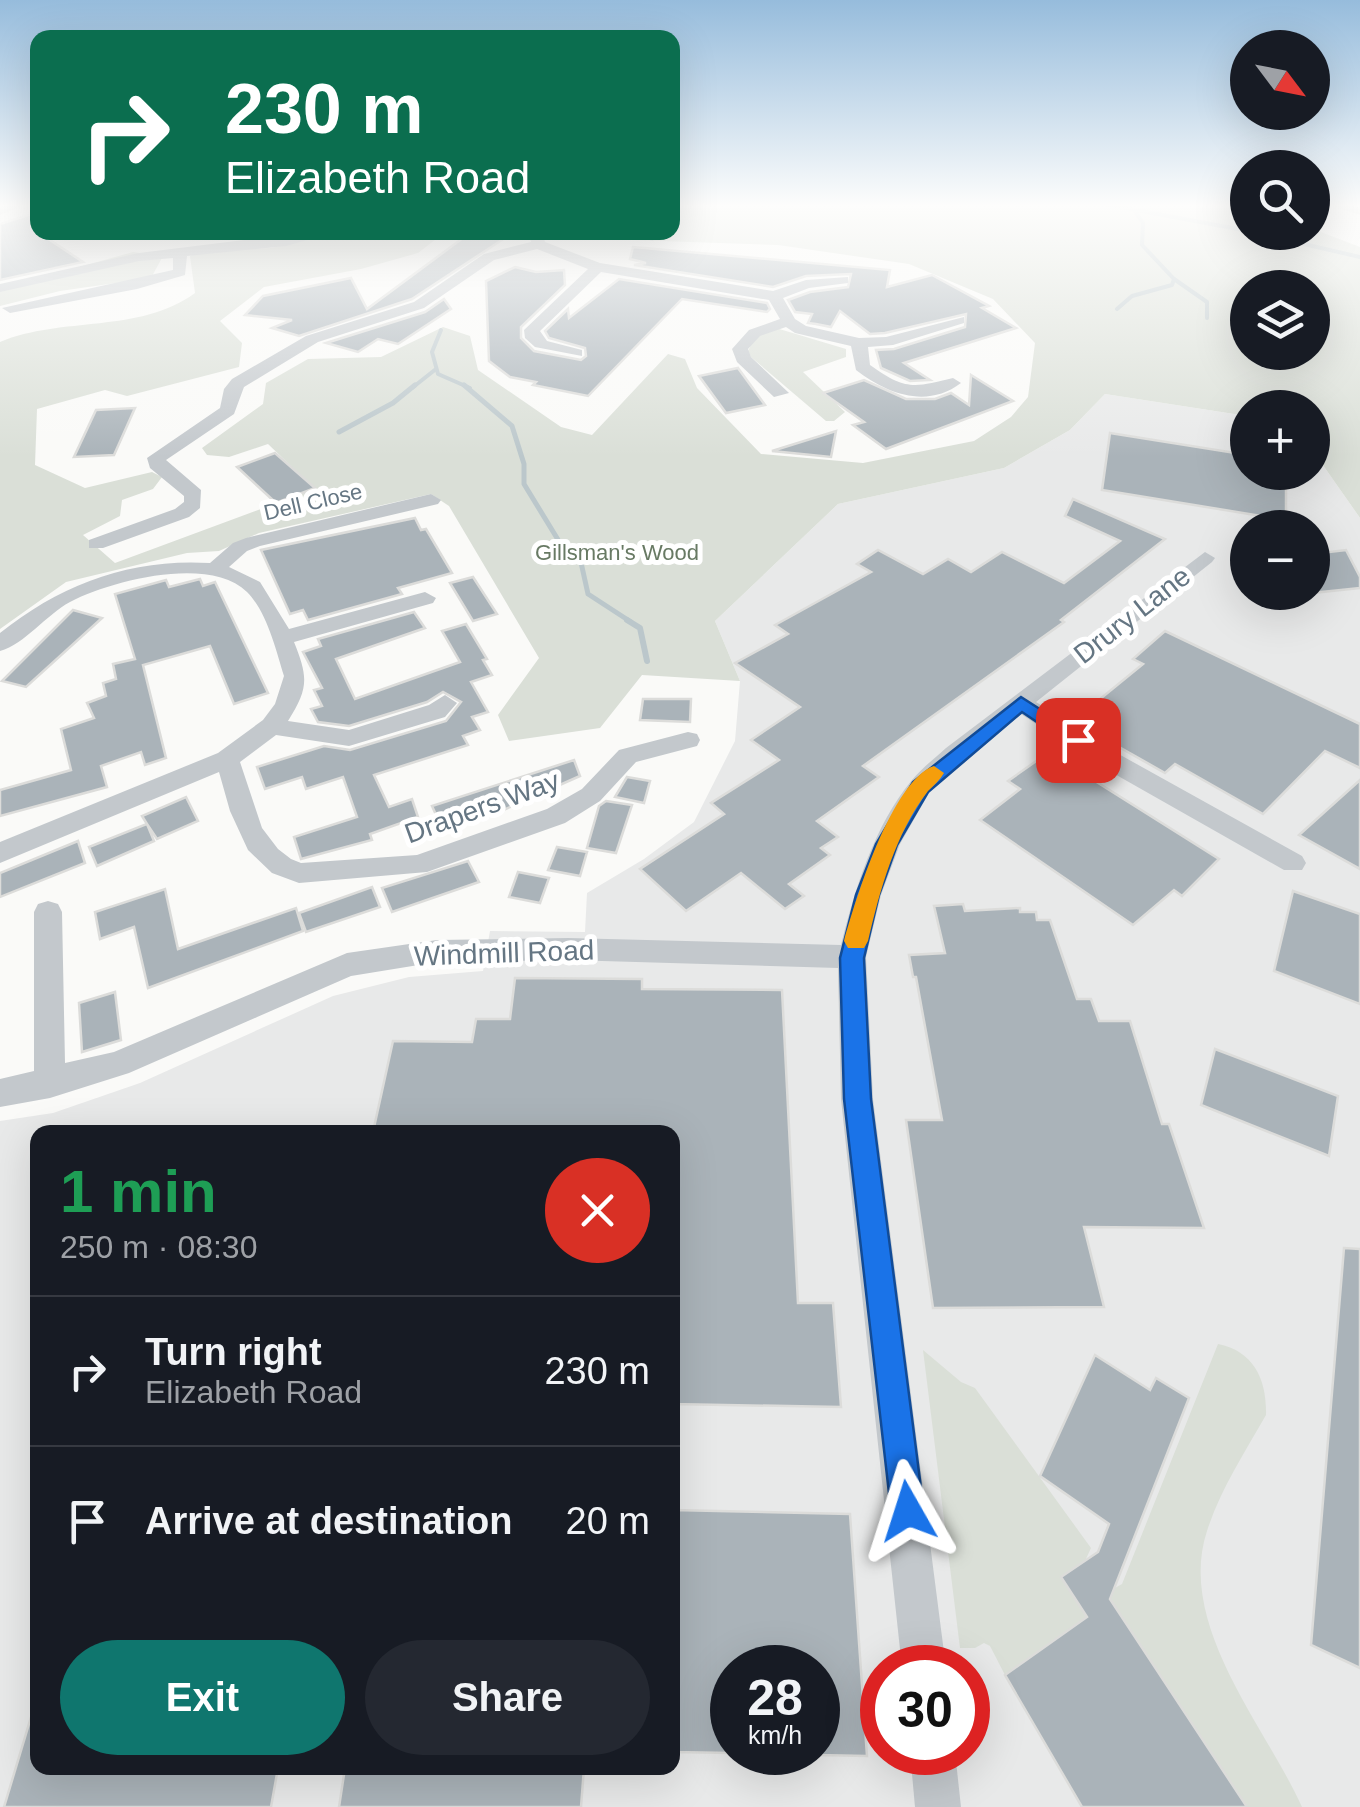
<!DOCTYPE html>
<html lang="en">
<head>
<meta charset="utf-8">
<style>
	:root { --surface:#171b24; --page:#242831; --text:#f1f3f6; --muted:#9ea1a6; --line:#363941; --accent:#0f766e }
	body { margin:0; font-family:Helvetica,sans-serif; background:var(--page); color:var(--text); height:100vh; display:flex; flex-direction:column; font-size:38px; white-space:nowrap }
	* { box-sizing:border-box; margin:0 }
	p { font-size:32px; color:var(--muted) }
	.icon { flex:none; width:55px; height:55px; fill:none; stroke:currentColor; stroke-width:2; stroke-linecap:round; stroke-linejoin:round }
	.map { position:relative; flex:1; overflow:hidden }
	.sheet { position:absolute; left:30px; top:1125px; width:650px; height:650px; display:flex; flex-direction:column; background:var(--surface); border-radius:20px; box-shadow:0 10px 40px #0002 }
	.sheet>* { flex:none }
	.banner { position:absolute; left:30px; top:30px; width:650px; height:210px; border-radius:20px; box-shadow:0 10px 40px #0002; background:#0b6e4f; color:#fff; overflow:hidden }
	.needle { width:65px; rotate:122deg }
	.controls { position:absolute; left:1230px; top:30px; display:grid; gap:20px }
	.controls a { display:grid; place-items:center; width:100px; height:100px; border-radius:50%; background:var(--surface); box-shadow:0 10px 40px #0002; font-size:50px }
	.speed { position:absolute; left:710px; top:1645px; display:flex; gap:20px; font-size:50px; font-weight:700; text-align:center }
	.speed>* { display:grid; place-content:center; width:130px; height:130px; border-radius:50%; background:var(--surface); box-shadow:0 10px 40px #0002; line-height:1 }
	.speed small { font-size:25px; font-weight:400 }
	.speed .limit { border:15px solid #d22; background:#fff; color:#111 }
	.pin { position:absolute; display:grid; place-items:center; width:85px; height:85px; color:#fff; margin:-42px; border-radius:20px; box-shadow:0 5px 15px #0006 }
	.me { position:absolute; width:110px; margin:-55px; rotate:354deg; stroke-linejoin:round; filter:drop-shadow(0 0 8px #0008) }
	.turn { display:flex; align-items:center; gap:35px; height:210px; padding:0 30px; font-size:45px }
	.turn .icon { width:130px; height:130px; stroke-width:2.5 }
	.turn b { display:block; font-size:70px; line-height:85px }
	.round { display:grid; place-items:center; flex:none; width:105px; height:105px; border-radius:52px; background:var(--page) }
	.summary { display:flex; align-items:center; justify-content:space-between; height:170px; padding:0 30px }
	h1 { font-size:60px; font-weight:700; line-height:75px; color:#1e9e55 }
	.primary-button { display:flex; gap:20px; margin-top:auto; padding:20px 30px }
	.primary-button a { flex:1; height:115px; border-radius:60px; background:var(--accent); color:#fff; font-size:40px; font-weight:700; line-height:115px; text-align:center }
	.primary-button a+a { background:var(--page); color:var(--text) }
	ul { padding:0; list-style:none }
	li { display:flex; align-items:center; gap:30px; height:150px; padding:0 30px; border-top:2px solid var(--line) }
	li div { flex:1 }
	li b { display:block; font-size:38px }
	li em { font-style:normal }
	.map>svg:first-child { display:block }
</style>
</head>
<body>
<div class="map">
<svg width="1360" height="1807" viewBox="0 0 1360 1807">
	<rect width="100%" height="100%" fill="#fafaf8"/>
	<!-- built -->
	<path fill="#e8e9e9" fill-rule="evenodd" d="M1105,394L1247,416L1248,472H1312L1313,451L1360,518V1807H0V1121L53,1113L140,1083L333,996L409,977L483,971L490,931L585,932L587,893L644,859L694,822L735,741L740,681L715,621L838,504L1004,468L1070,430ZM1248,528H1312V592H1248ZM38,1132H672V1768H38ZM732,1668H818V1752H732ZM882,1668H968V1752H882Z"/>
	<!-- green -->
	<g fill="#dadfd7" fill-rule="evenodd">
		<path d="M673,204H1216L1247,212L1248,232H1312L1313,229L1360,247V518L1313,451L1312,408H1248L1247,416L1105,394L1070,430L1004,468L838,504L715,621L740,681L642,675L600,728L509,741L498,715L539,658L449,506L431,494L259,533L219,551L187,553L66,582L0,629V342C62,316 139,334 195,293L190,256L196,252L271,248L338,233H444L418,253L361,269L264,287L220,321L242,343L239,367L127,396L105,390L37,409L35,465L85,488L152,472L162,477L153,489L122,500L120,516L83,535L115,563L315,489L268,444L229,457L207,455L202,448L263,404L266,383L308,359L381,357L443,327L470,336L478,370L561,427L592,435L668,354L685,359L697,388L761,454L863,463L974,441L1011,417L1028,397L1035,343L993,299L909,264L778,245L629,240L610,233L672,232ZM1248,288H1312V352H1248Z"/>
		<path d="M133,252L163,256L151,278L60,291L0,306V289Z"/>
		<path d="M776,328L846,349V357L803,372L845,412L834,421H826L751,357L748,351L754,338Z"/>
		<path d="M1218,1344C1254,1351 1267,1380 1266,1415C1245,1452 1220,1490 1207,1531C1176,1625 1266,1727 1302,1807H1247L1106,1593L1122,1584Z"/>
		<path d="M923,1350L961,1382L975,1388L1091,1548L1085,1561L1062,1578L1087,1617L1005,1675L990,1646L984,1643L975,1648H960Z"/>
	</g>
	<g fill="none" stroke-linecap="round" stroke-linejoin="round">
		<!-- stream-far2 -->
		<g stroke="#bbc7cb" stroke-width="4">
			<path d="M1104,204L1248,231"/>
			<path d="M637,232L652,239"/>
			<path d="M1252,232L1360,257"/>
			<path d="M1174,279L1207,302V318"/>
			<path d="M1117,309L1132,296L1172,285L1174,279L1142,245L1143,223L1135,211"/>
			<path d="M441,330L432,352L438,374L470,388"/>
			<path d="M412,388L436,369"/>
		</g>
		<!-- stream-far1 -->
		<g stroke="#bbc7cb" stroke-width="5">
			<path d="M464,385L512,426L524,464V484L560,543L580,558L588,594L631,622"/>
			<path d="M339,432L393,403L415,385"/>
		</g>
		<!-- stream -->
		<path stroke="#bbc7cb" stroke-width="6" d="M627,620L640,628L647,661"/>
	</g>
	<!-- building -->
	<g fill="#aab3b9" stroke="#dcdcda" stroke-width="2.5">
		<path d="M38,212V232L83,262L0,280V224Z"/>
		<path d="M471,232H514L412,299L299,336L272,328L292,320L245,315L263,296L351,278L367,309Z"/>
		<path d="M633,247L890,270L887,287L932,275L989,306L982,308L1016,328L904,363L930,380L910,381L881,368L876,350L894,349L965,327L966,314L885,333L870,334L840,311L831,327L816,324L808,323L812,314L795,312L788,300L810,292L848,287L851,274L806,276L773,287L634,265L646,263L630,259Z"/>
		<path d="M515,267L536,272L564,270L565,285L521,327V338L534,351L581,360L586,356L585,348L549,338L545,331L568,309L569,318L619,279L767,303L770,309L767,312L682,299L588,396L533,385L536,382L510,377L489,361L486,281Z"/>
		<path d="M444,299L451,309L398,344L378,339L358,352L326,343L425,312Z"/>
		<path d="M738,368L765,405L726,413L699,376Z"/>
		<path d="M971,375L1013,401L886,449L853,425L864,422L823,393L864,380L906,399H935L951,393L969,405Z"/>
		<path d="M135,408L114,455L74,457L96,410Z"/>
		<path d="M836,431L831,457L772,451Z"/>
		<path d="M1110,433L1248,455V472H1286V520L1102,490Z"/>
		<path d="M275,453L315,488L276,503L237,467Z"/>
		<path d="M1073,499L1165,539L1061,620L1064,622L863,766L879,777L817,821L838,837L821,848L830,855L789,884L804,896L785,909L741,873L686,911L640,869L724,814L711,803L779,760L751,740L800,707L735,663L788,634L775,625L871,572L857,564L878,550L923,574L948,559L971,572L1002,552L1064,583L1120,541L1065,516Z"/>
		<path d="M415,518L421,530L426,529L452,573L398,588L402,594L308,620L303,610L290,614L261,550Z"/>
		<path d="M1346,550L1360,577V588L1312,593V554Z"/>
		<path d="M473,577L497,614L473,621L450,583Z"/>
		<path d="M200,579L203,586L215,582L268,693L234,704L210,646L143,665L166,758L145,765L141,752L101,766L107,787L0,816V790L71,770L61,729L94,718L87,703L106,696L103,683L116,679L113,664L135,659L115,594L166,580L169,587Z"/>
		<path d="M73,610L102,618L26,687L2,681Z"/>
		<path d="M414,612L425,628L336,659L355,699L460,662L442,631L466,624L487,659L483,660L492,675L471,682L488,712L472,717L480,730L463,736L468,745L374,775L389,807L412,799L418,817L370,834L372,840L301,859L294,837L357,817L343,777L306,789L302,777L265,789L257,767L324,746L350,750L446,721L461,702L443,692L427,702L349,726L318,722L311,709L322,706L314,690L322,688L303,652L321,646L318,639Z"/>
		<path d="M1165,631L1360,724V768L1325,751L1263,814L1175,764L1165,773L1073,721L1143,664L1133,659Z"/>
		<path d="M643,699H691L690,722L640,720Z"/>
		<path d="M1049,752L1219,859L1182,896L1174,890L1133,925L980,820L1020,789L1008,781Z"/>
		<path d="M574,760L580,776L492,815L443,830L432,806Z"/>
		<path d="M627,777L650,781L644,803L615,797Z"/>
		<path d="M1360,780V869L1299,835Z"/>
		<path d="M186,797L198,821L157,839L147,824L154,841L97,866L89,847L147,824L142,816Z"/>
		<path d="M606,801L632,805L616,853L587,848L599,806Z"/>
		<path d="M78,841L85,863L0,897V873Z"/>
		<path d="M557,847L587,852L580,876L548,870Z"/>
		<path d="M468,861L479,882L392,912L382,888Z"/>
		<path d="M518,872L549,878L540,903L509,897Z"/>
		<path d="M372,887L380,907L306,932L299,913Z"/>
		<path d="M165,889L178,949L296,908L303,931L148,988L134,927L100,939L95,912Z"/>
		<path d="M1293,891L1360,914V1004L1274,971Z"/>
		<path d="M963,904L965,911L1020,908V912H1036L1037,920H1050L1077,999H1091L1099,1021H1130L1162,1124H1169L1204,1228L1084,1227L1104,1307L933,1308L906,1120H942L916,977H913L909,955L945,953L934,906Z"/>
		<path d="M515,978L642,979V989L782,990L798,1303H833L841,1407L672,1404V1132H373L393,1041L472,1042L476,1019H510Z"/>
		<path d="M115,992L121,1040L82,1052L79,1003Z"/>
		<path d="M1215,1049L1338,1096L1329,1156L1201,1105Z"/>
		<path d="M1344,1248L1360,1249V1668L1311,1645Z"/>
		<path d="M1095,1355L1150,1390L1156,1378L1189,1398L1110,1599L1247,1807H1082L1005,1675L1087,1617L1061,1577L1098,1552L1109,1524L1040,1476Z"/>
		<path d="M672,1510L850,1514L867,1756L818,1755V1668H732V1753L672,1752Z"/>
		<path d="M32,1714L38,1715V1768H278L271,1807H4Z"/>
		<path d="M345,1768H584L581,1807H339Z"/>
	</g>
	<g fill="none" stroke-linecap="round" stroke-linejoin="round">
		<!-- minor -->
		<g fill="#c3c8cc" fill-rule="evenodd">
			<path d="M7,204H27L0,215V207Z"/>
			<path d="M1334,204L1360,207V215L1335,207Z"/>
			<path d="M309,232H336L286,246L187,256L185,275L137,289L10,313L2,308L173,270V258L139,261L0,292V284L139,253Z"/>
			<path d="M528,232H542L545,242L600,263L773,291L806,280L848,277V283L809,288L783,298L795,319L806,326L859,338L886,337L964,317V323L893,345L868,347L870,365C905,390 913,388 953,378L961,383C927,409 887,394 856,370L851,346L795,333L786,327L760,336L748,349L751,357L789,393L774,397L737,362L732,349L749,330L780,319L769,300L601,272L540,331L547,341L582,350V356L535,347L525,338L524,330L588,269L537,249L494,260L424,308L318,342L244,387L234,414L166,460L201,490L200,508L189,517L103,548H89V540L175,509L184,502V496L150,468L147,458L220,408L224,389L232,379L306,336L414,302L484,254L531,242Z"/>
			<path d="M431,494L441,500L438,504L260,546L247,551L229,567L260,582L289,629L425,592L436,598L433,603L294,642C308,677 309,688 288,721L349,730L429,705L445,695L457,703L445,717L349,746L276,735L240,762L262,828L278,849L291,859L301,863L417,855L547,809L582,789L619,750L688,732L697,734L700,740L697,746L636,762L600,801L565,823L427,872L299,883L272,873L248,850L230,811L219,772L0,863V842L218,753L263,720L275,704L284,676C276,650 267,612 247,592C209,555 111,581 70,602C46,615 25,644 0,651V633C61,584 131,558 210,563L233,543L246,538Z"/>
			<path d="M1205,552L1215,558L1212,562L1036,702L1115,752L1302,856L1306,863L1302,870H1284L1097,764L1021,714L929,793L900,844L881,895L866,957L873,1099L946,1668H902L841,1099L838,968L568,960L437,962L351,976L129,1073L50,1098L0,1107V1079L34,1071V912L38,904L48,901L58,904L62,912L65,1063L114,1052L347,953L437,940L568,938L841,945C855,889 874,826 912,780C922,768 935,758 946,748Z"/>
			<path d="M910,1752H955L961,1807H915Z"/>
		</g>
	</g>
	<!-- sky -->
	<linearGradient id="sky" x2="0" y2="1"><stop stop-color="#96bcdc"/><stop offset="0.45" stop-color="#fdfdfc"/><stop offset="1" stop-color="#fdfdfc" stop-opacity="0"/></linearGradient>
	<rect width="1360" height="457" fill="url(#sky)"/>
	<!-- route -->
	<path fill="#1a73e8" stroke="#114b97" stroke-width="2.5" d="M1021,697L1088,740L1085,745H1071L1022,712L928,792L897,845L879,895L864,958L871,1099L924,1511L919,1522L908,1527L896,1522L891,1511L844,1099L840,958L856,895L876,844L913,782Z"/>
	<!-- slow -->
	<path fill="#f59e0b" d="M934,766L944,773C940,780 934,785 928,791C895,834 880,890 868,941L864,948H848L844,941C855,901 892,780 934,766Z"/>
	<g text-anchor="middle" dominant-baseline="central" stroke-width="10" stroke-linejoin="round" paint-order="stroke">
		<!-- far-street labels -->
		<g font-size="22" fill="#657683" stroke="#fff">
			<text transform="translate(313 502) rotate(-13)">Dell Close</text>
		</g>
		<!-- far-park labels -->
		<g font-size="22" fill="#687a64" stroke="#fff">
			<text x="617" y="552">Gillsman's Wood</text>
		</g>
		<!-- street labels -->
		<g font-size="28" fill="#657683" stroke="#fff">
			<text transform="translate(1132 615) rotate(-38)">Drury Lane</text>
			<text transform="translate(482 807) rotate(-20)">Drapers Way</text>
			<text transform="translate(504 953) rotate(-2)">Windmill Road</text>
		</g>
	</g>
</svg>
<div class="controls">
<a><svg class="needle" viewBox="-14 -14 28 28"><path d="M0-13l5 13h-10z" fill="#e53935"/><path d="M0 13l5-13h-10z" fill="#9ea1a6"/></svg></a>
<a><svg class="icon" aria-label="search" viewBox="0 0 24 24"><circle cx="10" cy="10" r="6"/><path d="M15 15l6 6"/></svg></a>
<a><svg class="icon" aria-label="layers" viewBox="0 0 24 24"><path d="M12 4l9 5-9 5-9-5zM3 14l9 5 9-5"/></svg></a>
<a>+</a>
<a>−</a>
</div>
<div class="speed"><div>28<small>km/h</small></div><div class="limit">30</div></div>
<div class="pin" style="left:1078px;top:740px;background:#d93025"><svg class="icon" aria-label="arrive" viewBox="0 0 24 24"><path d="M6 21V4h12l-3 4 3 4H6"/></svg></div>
<svg class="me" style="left:908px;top:1511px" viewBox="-20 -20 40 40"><path d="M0-17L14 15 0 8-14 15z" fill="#1a73e8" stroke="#fff" stroke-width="4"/></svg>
<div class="banner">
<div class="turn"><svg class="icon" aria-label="right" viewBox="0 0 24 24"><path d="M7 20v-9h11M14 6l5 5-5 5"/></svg><div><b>230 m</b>Elizabeth Road</div></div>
</div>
<section class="sheet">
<div class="summary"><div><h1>1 min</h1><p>250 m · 08:30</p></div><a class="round" style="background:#d93025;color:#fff"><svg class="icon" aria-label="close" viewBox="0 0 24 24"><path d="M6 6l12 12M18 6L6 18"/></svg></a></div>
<ul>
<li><svg class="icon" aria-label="right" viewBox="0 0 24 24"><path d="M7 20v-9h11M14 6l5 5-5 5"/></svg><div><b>Turn right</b><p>Elizabeth Road</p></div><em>230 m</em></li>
<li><svg class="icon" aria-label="arrive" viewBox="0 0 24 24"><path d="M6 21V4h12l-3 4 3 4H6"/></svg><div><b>Arrive at destination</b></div><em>20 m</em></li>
</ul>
<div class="primary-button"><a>Exit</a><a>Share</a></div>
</section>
</div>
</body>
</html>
